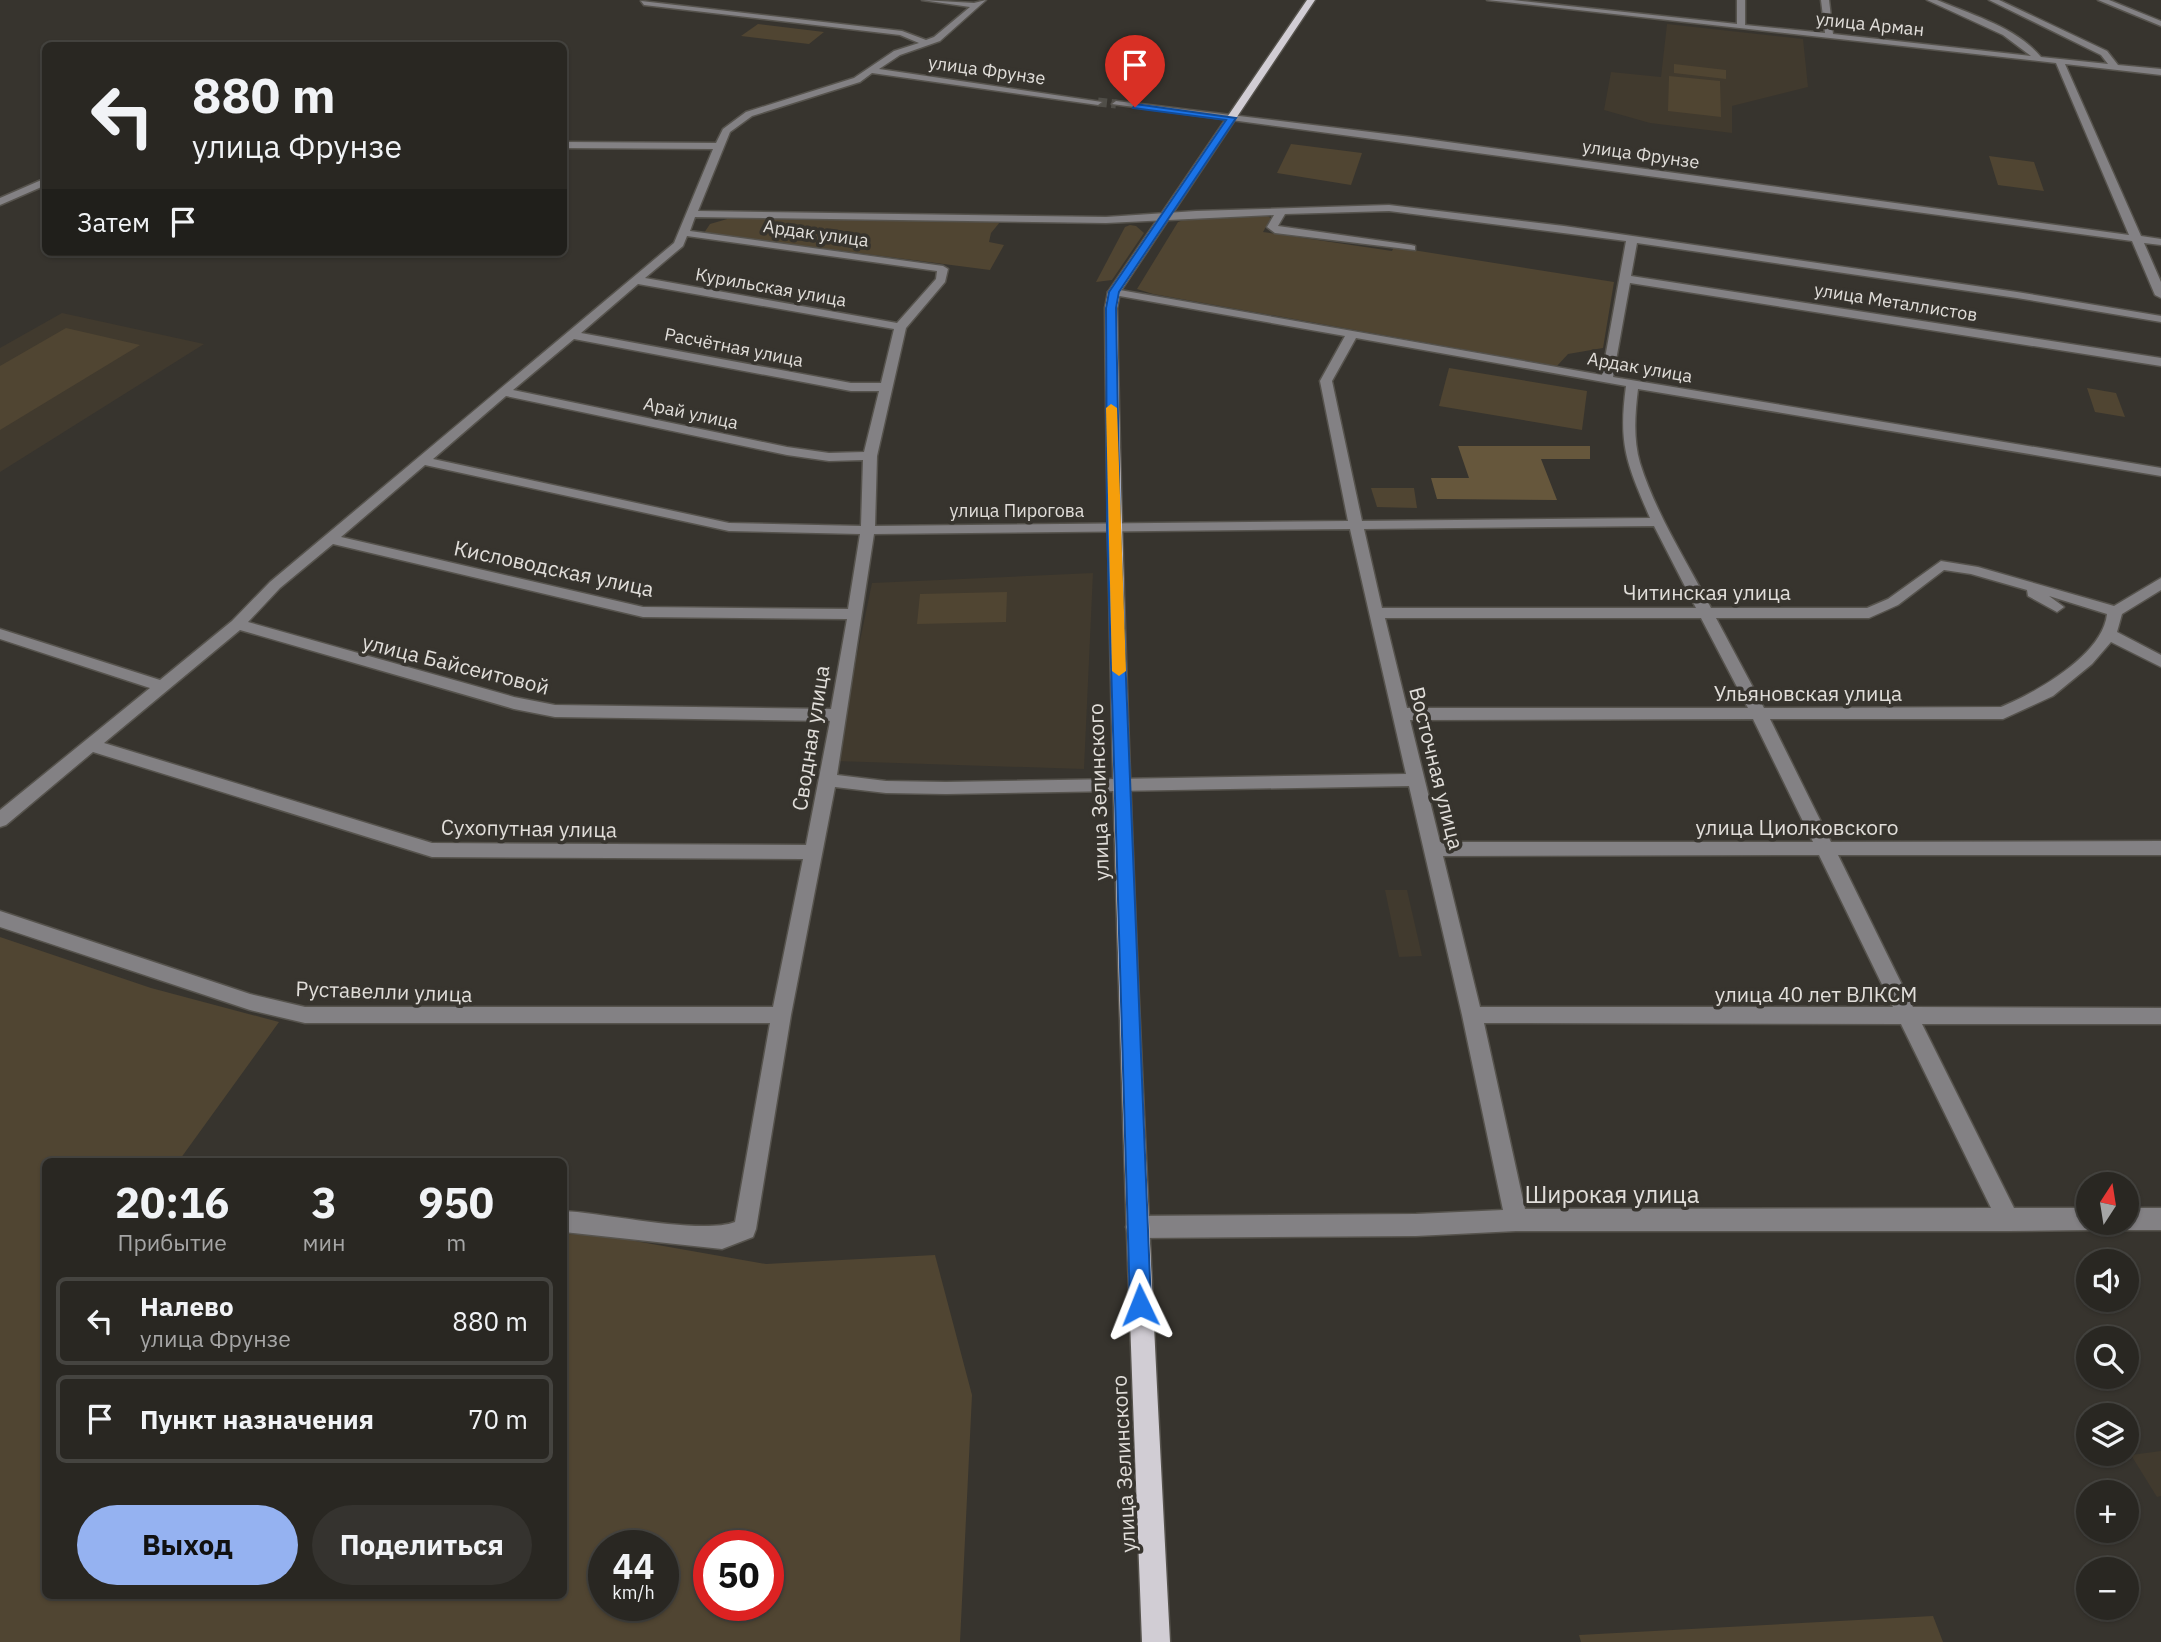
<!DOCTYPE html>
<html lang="ru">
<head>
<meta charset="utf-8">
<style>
	:root { --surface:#292722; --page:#35332f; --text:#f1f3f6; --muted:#a5a5a5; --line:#454440; --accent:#95b2f1 }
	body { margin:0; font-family:"IBM Plex Sans",sans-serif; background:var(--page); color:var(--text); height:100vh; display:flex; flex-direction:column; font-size:26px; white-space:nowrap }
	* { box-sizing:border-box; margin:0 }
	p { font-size:23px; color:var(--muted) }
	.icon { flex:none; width:38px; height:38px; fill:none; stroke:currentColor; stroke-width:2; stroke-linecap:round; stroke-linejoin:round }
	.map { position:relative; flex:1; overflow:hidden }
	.details { position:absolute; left:42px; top:1158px; width:525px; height:441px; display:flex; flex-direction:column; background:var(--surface); border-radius:10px; box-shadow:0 2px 5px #0004,0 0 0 2px var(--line) }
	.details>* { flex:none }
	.top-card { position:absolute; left:42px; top:42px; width:525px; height:214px; border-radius:10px; box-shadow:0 2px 5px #0004,0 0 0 2px var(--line); background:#292722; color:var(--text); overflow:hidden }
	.needle { width:46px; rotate:12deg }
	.fabs { position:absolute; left:2076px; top:1172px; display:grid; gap:14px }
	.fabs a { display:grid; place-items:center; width:63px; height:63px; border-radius:50%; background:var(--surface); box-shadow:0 2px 5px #0004,0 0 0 2px var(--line); font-size:35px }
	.speed { position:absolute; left:588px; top:1530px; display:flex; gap:14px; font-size:35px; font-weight:700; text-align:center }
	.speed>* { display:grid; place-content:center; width:91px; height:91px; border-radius:50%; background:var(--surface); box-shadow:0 2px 5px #0004,0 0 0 2px var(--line); line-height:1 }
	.speed small { font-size:18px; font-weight:400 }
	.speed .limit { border:10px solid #d22; background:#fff; color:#111 }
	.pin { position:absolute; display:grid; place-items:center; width:60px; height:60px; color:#fff; margin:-72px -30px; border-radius:50% 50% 50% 0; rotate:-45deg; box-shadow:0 0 7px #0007 }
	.pin .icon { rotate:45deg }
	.me { position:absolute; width:77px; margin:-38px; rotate:358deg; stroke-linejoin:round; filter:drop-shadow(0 0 5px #0008) }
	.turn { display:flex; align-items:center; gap:24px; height:147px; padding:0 35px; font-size:32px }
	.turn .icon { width:91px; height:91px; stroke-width:2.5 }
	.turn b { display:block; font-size:49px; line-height:60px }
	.then { display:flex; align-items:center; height:66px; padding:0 35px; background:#0003; gap:14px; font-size:26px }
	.eta { display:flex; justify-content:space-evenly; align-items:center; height:119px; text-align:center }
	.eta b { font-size:42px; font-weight:700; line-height:49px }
	.primary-button { display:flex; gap:14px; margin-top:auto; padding:14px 35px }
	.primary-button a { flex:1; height:80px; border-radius:42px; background:var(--accent); color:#111; font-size:28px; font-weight:700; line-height:80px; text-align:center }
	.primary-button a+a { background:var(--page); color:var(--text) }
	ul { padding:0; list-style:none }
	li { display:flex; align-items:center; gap:21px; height:88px; margin:0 14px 10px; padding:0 21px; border:4px solid var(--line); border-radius:10px }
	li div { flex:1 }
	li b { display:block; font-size:26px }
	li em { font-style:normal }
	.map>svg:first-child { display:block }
</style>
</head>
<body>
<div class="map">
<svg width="2161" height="1642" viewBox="0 0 2161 1642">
	<rect width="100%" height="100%" fill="#37342e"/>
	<!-- built -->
	<g fill="#413a2e">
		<path d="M1667,24L1803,39L1808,87L1732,106V133L1650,123L1604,110L1611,72L1661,77Z"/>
		<path d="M62,313L204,344L0,472V348Z"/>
		<path d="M1093,573L1084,769L835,761L872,583Z"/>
		<path d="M1385,890H1407L1422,956L1399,957Z"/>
		<path d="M2161,1451V1496L2157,1497L2131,1455Z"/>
	</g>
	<!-- green -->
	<g fill="#504532" fill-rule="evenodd">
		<path d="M758,24L824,32L809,44L741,36Z"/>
		<path d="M1674,64L1726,70V79L1674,73Z"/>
		<path d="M1669,76L1720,81L1721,117L1668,111Z"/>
		<path d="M1291,144L1362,153L1351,185L1277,173Z"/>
		<path d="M1989,156L2034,162L2044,191L1998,185Z"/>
		<path d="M1265,215L1271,218L1263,232L1392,251L1394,247L1614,282L1603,348L1568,354L1557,366L1153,294L1137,289L1178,222L1186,219Z"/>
		<path d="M734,217L1000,222L991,233L989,242L1004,245L990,270L704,233L710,224Z"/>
		<path d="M1130,225L1136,226L1144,233L1112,280L1096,282L1125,227Z"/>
		<path d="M66,328L140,345L0,430V366Z"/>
		<path d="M1449,368L1587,391L1582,430L1439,406Z"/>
		<path d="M2087,388L2116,393L2125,417L2095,412Z"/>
		<path d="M1371,488H1414L1417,508L1377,507Z"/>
		<path d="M1007,592L1006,622L917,624L920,594Z"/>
		<path d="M0,937L151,988L279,1022L178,1162H46V1596H564V1234L601,1235L766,1264L935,1255L972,1395L960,1642H0ZM604,1545H663V1605H604ZM709,1545H768V1605H709Z"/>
		<path d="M1933,1616L1943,1642H1581L1579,1635Z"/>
	</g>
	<!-- building -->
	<path fill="#66573c" d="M1458,446H1590V459H1541L1557,500L1437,499L1431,478H1469Z"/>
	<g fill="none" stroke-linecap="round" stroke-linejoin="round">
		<!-- minor-tunnel -->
		<path stroke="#504e48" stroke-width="9" stroke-dasharray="9 4.5" stroke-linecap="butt" d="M1098,102L1116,104"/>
		<!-- minor casing -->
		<g stroke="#56534d" stroke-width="3">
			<g id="minor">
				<path d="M922,0L974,3L986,0L940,41L900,55L879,69L1102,102L1098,105L872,73L860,82L752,116L730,132L698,211L1106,217L1196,211L1389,205L1564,226L2017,292L2161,316V322L2017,298L1637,243L1631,276L2161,358V366L1630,283L1613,377L2161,468V476L1638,389C1635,413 1633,439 1640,463C1656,514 1687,562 1711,608H1867L1888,599L1941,561L1978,567L2114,606L2161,578V590L2122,614L2117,632L2161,655V667L2111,642L2092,664L2053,696L2003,719H1770L1831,842L2161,841V855H1838L1913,1007L2161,1008V1024H1922L2014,1208H2088V1223H2097L2096,1227L2088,1230L2008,1231H1516L1416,1236L1137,1238L1129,1235L1126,1227L1129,1219L1137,1216L1416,1214L1503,1210L1462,1015L1409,786L946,794L886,793L835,787L791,1015L756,1229L753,1237L722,1249L564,1232V1211C605,1213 701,1235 735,1222L770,1023H305L250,1010L0,927V911L250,994L305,1007H773L803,859L432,857L93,752L6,825L0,827V810L150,688L0,639V629L160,680L232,621L270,582L674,243L713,149L564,148V142L716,143L723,129L746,112L854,78L894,51L919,43L900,35L644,5L641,1L902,31L926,40L934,37L970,7ZM1389,211L1626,241L1602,375L1114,289L1108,292L1114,295L1345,336L1320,381L1348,521L875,526L877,456L906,328L945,282L948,269L943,266L690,231L695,217L1106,223L1274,215L1267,227L1275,233L1415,250V246L1411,245L1278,226L1285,214ZM687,236L937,271L936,279L897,323L645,278L683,246ZM638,284L894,329L881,383H851L581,333ZM1356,338L1626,386C1618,446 1627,464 1650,518L1362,521L1332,381ZM574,339L851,391H879L864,452L829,453L787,447L513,390ZM506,396L787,455L829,461L863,460L861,526L729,523L433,459ZM425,465L729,531L860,534L848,609L643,607L341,537ZM1654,526L1696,608H1382L1364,529ZM1350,529L1406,774L946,782L886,781L837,775L874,534ZM333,544L643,617L847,619L831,709L555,705L514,697L248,622L280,588ZM1944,570L1971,574L2027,590L2028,596L2057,612L2064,607L2049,596L2107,614C2103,655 2035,693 2001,707L1764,708L1716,618H1869L1898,605ZM1385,618H1701L1748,708H1407ZM240,630L514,709L555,717L830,721L806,845L432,843L104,743ZM1753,719L1813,842H1440L1410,720ZM1819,855L1893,1007H1480L1443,856ZM1484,1023L1901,1024L1991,1208L1525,1209Z"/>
				<path d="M1487,0H1513L1737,24V0H1745V25L1825,33L1821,0H1829L1833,34L2031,56L2003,35L1927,0H1937C1972,15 2016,27 2041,57L2108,64L2101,55L1989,0H1999L2107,51L2118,65L2161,69V75L2065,64L2141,236L2161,239V245L2144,243L2161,282V298L2155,295L2132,241L1112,104L1116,101L1411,137L2129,235L2056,63Z"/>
				<path d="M2098,0H2109L2161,21V26Z"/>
				<path d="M46,178V185L0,205V198Z"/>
				<path d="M2126,1208H2161V1230H2126L2118,1227L2117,1223H2126Z"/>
			</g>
		</g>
		<!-- major casing -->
		<g stroke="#56534d" stroke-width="3">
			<path id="major" d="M1307,0H1315L1120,292L1117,308C1125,753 1147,1198 1170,1642H1142C1125,1198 1109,753 1105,308L1108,292Z"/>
		</g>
		<!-- minor -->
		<use href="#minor" fill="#838184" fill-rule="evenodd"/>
		<!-- major -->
		<use href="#major" fill="#d1cdd4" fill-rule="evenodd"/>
	</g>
	<!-- route -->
	<path fill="#1a73e8" stroke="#114b97" stroke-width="2" d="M1135,104L1236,118L1119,292L1116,308L1120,528L1151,1305L1148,1313L1140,1316L1133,1313L1130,1305L1107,528L1106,308L1109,292L1226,120L1133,108Z"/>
	<!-- slow -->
	<path fill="#f59e0b" d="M1111,404L1117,408L1126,671L1119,676L1112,671L1106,408Z"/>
	<g text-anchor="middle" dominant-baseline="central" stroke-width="7" stroke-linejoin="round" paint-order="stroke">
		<!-- far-street labels -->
		<g font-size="18" fill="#e1deda" stroke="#37342e">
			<text transform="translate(1870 24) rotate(6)">улица Арман</text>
			<text transform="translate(987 70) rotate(8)">улица Фрунзе</text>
			<text transform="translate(1641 154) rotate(8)">улица Фрунзе</text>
			<text transform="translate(816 233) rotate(8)">Ардак улица</text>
			<text transform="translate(771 287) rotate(10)">Курильская улица</text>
			<text transform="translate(1896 302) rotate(9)">улица Металлистов</text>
			<text transform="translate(734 347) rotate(11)">Расчётная улица</text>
			<text transform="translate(1640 367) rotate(10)">Ардак улица</text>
			<text transform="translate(691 413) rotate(12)">Арай улица</text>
			<text x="1017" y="510">улица Пирогова</text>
		</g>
		<!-- street labels -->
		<g font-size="21" fill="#e1deda" stroke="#37342e">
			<text transform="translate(554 568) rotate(12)">Кисловодская улица</text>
			<text x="1707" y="592">Читинская улица</text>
			<text transform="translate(456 664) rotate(14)">улица Байсеитовой</text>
			<text x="1808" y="693">Ульяновская улица</text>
			<text transform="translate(810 738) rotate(-81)">Сводная улица</text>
			<text transform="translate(1437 768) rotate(76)">Восточная улица</text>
			<text transform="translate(1098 792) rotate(-92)">улица Зелинского</text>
			<text x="1797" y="827">улица Циолковского</text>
			<text transform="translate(529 828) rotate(1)">Сухопутная улица</text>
			<text transform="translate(384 991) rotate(2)">Руставелли улица</text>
			<text x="1816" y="994">улица 40 лет ВЛКСМ</text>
			<text transform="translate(1123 1464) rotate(-93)">улица Зелинского</text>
		</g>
		<!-- near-street labels -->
		<g font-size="24" fill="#e1deda" stroke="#37342e">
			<text x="1612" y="1194">Широкая улица</text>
		</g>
	</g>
</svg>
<div class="fabs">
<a><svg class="needle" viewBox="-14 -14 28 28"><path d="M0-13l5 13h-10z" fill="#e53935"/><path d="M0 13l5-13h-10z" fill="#a5a5a5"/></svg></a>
<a><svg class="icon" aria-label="sound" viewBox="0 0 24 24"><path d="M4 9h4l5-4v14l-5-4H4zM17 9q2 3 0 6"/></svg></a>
<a><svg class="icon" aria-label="search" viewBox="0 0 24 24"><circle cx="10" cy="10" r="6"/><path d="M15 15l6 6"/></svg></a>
<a><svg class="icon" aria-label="layers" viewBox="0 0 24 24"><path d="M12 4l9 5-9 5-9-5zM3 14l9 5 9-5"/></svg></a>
<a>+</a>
<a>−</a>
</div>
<div class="speed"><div>44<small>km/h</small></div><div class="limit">50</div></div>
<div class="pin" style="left:1135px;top:107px;background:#d93025"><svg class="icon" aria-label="arrive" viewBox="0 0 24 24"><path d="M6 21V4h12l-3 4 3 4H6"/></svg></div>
<svg class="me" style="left:1140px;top:1305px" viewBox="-20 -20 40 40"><path d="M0-17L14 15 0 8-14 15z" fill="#1a73e8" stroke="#fff" stroke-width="4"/></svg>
<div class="top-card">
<div class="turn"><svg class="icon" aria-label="left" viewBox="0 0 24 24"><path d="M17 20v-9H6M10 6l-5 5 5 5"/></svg><div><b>880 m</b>улица Фрунзе</div></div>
<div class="then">Затем<svg class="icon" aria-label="arrive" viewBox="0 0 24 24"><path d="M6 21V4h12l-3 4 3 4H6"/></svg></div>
</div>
<section class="details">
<div class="eta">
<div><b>20:16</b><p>Прибытие</p></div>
<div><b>3</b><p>мин</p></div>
<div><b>950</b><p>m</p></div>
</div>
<ul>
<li><svg class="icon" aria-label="left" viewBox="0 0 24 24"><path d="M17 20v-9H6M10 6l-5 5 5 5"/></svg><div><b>Налево</b><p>улица Фрунзе</p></div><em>880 m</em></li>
<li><svg class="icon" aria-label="arrive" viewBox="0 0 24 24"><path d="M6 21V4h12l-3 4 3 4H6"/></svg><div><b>Пункт назначения</b></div><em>70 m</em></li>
</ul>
<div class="primary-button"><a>Выход</a><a>Поделиться</a></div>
</section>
</div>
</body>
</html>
